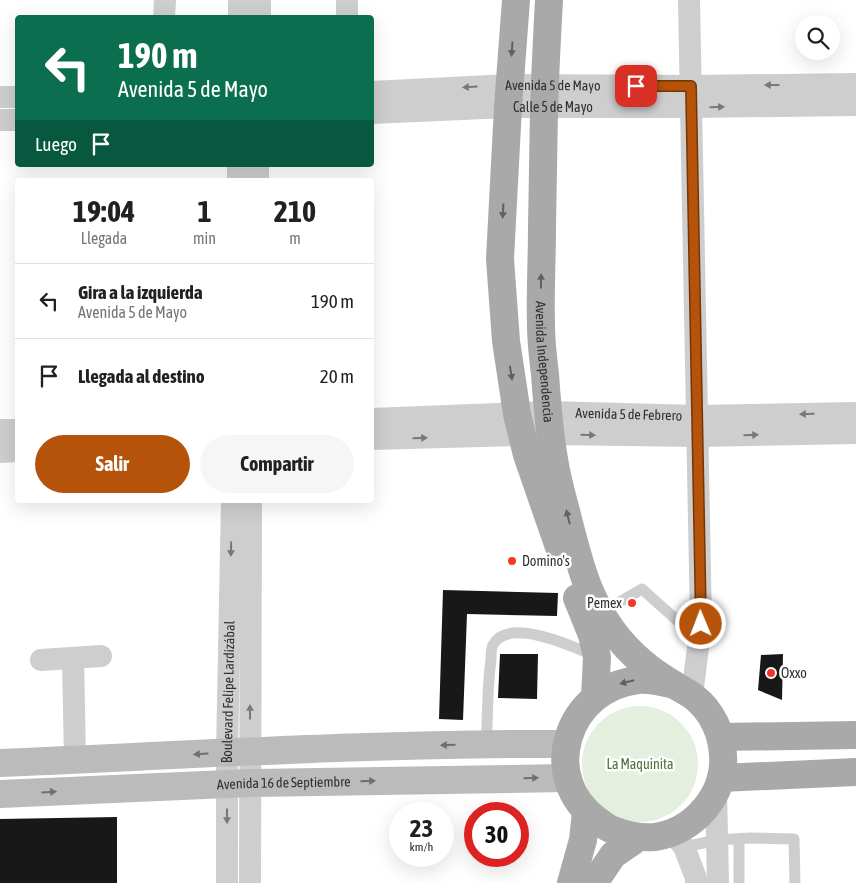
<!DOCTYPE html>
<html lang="es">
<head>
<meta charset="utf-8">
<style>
	:root { --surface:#fff; --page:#f6f6f6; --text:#202124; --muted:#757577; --line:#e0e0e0; --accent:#b45309 }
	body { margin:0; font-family:"Asap Condensed",sans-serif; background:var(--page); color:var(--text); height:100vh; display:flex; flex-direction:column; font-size:19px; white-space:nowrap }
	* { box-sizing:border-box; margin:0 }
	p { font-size:16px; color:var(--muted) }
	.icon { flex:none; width:28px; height:28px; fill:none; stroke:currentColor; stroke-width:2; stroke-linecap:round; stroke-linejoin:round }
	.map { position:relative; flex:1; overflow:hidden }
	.details { position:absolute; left:15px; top:178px; width:359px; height:325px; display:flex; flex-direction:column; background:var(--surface); border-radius:5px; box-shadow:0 5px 20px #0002 }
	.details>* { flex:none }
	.hud { position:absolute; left:15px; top:15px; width:359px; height:152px; border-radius:5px; box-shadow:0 5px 20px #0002; background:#0b6e4f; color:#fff; overflow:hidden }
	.fabs { position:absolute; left:795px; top:15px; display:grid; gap:10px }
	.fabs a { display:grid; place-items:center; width:45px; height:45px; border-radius:50%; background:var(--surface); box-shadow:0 5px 20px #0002; font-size:25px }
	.speed { position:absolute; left:389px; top:802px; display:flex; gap:10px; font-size:25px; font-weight:700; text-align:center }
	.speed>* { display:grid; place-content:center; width:65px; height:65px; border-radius:50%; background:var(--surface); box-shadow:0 5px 20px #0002; line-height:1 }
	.speed small { font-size:12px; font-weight:400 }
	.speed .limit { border:8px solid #d22; background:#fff; color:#111 }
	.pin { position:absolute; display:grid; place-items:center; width:42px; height:42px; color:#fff; margin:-21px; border-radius:10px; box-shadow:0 2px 8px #0006 }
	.me { position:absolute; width:55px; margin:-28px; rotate:359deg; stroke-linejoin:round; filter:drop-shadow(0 0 4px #0008) }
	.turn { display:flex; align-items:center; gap:18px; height:105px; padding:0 20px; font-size:22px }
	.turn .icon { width:65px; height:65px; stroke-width:2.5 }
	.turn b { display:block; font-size:35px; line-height:42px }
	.then { display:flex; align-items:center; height:48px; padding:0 20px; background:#0003; gap:10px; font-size:19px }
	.eta { display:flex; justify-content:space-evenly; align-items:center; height:85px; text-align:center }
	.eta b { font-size:30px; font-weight:700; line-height:35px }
	.cta { display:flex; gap:10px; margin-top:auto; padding:10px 20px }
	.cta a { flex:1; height:58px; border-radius:30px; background:var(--accent); color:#fff; font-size:20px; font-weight:700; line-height:58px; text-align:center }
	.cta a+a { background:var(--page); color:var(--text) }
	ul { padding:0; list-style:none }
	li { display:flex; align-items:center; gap:15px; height:75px; padding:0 20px; border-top:1px solid var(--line) }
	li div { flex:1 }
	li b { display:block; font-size:19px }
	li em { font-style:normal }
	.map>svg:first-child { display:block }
</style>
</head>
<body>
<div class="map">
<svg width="856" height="883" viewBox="0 0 856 883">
	<rect width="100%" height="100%" fill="#fff"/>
	<!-- green -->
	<circle fill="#e5efdf" cx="640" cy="764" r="58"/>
	<!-- building -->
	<g fill="#181818">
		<path d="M443,590L558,593L557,616L467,614L463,720L439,719Z"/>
		<path d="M500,654H538L537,699L498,698Z"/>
		<path d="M783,654L782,700L758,690L761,655Z"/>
		<path d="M117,817V883H0V819Z"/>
	</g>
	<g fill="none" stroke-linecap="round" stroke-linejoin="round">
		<!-- lane -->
		<g stroke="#cecece" stroke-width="11">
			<path d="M599,614L642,589L699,640"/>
			<path d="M486,744C488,716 487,687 491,660C491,655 491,648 493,645C508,616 574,647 595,656"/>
			<path d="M739,839V883"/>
			<path d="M684,847L717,840L750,838L794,839L795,883"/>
		</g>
		<!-- street -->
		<g stroke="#cecece" stroke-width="22">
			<path d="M239,0V18"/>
			<path d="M260,0V18"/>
			<path d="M347,0V18"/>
			<path d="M689,0L701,624L692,695"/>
			<path d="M164,18L165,0"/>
			<path id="s1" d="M371,92L510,85L691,86L856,84"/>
			<path d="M0,97H18"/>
			<path id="s2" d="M371,113L508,107H691L856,105"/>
			<path d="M0,120H18"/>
			<path d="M238,180V165"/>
			<path d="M258,180V165"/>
			<path id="s3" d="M371,419L548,412L698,416L856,413"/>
			<path d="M0,430H18"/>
			<path d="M371,439L551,434L698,436L856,433"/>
			<path d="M0,452L18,451"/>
			<path d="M73,658L75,760"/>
			<path d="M41,660L101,656"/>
			<path d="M716,791L718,883"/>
			<path d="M672,832L684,847L696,878V883"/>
			<path id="s4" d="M227,883V752L232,500"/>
			<path d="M250,883L251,500"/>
		</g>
		<!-- secondary -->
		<g stroke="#bbb" stroke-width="28">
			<path d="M0,763C189,755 378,743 567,744"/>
			<path id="s5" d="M0,794L250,783L568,778"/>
		</g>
		<!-- primary -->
		<g stroke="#a9a9a9" stroke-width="28">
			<path d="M516,0L508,107L500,259L506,341L517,414L527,455L560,550"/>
			<path id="s6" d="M549,0C547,37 545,74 544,110C543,149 543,188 542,227C542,259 540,292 541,325C541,341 543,358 545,374C547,402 549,431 554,459C557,479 563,499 568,519C574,543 580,567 589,589C601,617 620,644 643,663C652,671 663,678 673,684C680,689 688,692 694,697C712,711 722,733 723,755C726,795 693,832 655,837C641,838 626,835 613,830C607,828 602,824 597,820C538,777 567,688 638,680C651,679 662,682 674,685"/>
			<path d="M577,598L592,635L597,657L595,697"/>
			<path d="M721,737L856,735"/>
			<path d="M721,778L856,772"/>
			<path d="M571,883L583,840L586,812"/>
			<path d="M594,883L613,855L639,837"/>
		</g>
	</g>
	<!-- one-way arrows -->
	<defs><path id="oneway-solid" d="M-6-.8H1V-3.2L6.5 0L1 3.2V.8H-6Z" transform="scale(1.25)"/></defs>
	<g fill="#616161">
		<use href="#oneway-solid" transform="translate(512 49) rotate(94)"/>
		<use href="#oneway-solid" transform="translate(503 211) rotate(93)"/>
		<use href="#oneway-solid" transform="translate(541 281) rotate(-89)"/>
		<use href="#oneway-solid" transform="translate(511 373) rotate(81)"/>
		<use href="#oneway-solid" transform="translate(568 517) rotate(-104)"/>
		<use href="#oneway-solid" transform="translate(627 682) rotate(166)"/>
	</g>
	<g fill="#787878">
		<use href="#oneway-solid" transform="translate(772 85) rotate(180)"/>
		<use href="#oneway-solid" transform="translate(470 87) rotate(177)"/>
		<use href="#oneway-solid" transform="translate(717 107) rotate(-1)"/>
		<use href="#oneway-solid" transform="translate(807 414) rotate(179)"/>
		<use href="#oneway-solid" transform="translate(588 435) rotate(1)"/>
		<use href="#oneway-solid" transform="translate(751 435) rotate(-1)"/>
		<use href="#oneway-solid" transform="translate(420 438) rotate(-2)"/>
		<use href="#oneway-solid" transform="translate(231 549) rotate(91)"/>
		<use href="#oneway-solid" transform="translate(250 712) rotate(-90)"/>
		<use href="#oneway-solid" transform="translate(227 816) rotate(90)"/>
	</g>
	<g fill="#6f6f6f">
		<use href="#oneway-solid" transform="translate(448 745) rotate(178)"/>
		<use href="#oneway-solid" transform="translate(201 754) rotate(177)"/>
		<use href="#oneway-solid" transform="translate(531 778) rotate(-1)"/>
		<use href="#oneway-solid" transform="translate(368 781) rotate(-1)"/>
		<use href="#oneway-solid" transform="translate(49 792) rotate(-3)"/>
	</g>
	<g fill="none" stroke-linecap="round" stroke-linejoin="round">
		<!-- route casing -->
		<g stroke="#753606" stroke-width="12">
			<path id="route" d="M636,86H691L701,624"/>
		</g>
		<!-- route -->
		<use href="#route" stroke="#b45309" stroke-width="9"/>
	</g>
	<!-- markers -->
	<g fill="#f43528" stroke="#fff" stroke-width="2">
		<circle cx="512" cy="561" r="5"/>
		<circle cx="632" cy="603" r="5"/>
		<circle cx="771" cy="673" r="5"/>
	</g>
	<g text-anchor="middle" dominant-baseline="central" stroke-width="5" stroke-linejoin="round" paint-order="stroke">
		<!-- street labels -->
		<g font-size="14" fill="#313131" stroke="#fff">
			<text stroke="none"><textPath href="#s1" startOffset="182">Avenida 5 de Mayo</textPath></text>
			<text stroke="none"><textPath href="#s2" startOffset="182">Calle 5 de Mayo</textPath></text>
			<text stroke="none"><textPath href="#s6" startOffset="362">Avenida Independencia</textPath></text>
			<text stroke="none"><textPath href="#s3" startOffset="258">Avenida 5 de Febrero</textPath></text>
			<text stroke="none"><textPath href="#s4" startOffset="191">Boulevard Felipe Lardizábal</textPath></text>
			<text stroke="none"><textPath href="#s5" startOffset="284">Avenida 16 de Septiembre</textPath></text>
		</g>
		<!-- poi labels -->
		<g font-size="14" fill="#313131" stroke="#fff" text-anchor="start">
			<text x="522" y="561">Domino's</text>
			<text x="622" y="603" text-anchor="end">Pemex</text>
			<text x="781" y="673">Oxxo</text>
		</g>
		<!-- park labels -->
		<g font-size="14" fill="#4d723a" stroke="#fff">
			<text x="640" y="764">La Maquinita</text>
		</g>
	</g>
</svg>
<div class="fabs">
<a><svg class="icon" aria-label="search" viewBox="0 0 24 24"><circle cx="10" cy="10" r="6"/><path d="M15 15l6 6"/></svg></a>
</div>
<div class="speed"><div>23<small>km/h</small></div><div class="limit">30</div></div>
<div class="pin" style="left:636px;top:86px;background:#d93025"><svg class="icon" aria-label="arrive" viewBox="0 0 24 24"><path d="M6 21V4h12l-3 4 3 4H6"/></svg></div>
<svg class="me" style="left:701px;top:624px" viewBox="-20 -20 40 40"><circle r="17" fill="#b45309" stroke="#fff" stroke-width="3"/><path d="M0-11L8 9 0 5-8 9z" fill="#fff"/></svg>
<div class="hud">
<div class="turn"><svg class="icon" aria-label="left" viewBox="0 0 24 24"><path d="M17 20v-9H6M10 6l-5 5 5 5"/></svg><div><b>190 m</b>Avenida 5 de Mayo</div></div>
<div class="then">Luego<svg class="icon" aria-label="arrive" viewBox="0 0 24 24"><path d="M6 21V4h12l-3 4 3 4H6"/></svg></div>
</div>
<section class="details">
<div class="eta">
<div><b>19:04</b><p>Llegada</p></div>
<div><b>1</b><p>min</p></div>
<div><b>210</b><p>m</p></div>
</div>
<ul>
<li><svg class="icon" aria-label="left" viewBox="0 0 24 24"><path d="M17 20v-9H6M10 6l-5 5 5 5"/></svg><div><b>Gira a la izquierda</b><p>Avenida 5 de Mayo</p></div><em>190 m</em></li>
<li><svg class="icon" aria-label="arrive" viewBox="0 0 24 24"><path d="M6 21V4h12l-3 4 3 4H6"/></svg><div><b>Llegada al destino</b></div><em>20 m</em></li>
</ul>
<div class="cta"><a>Salir</a><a>Compartir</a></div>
</section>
</div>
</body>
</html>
